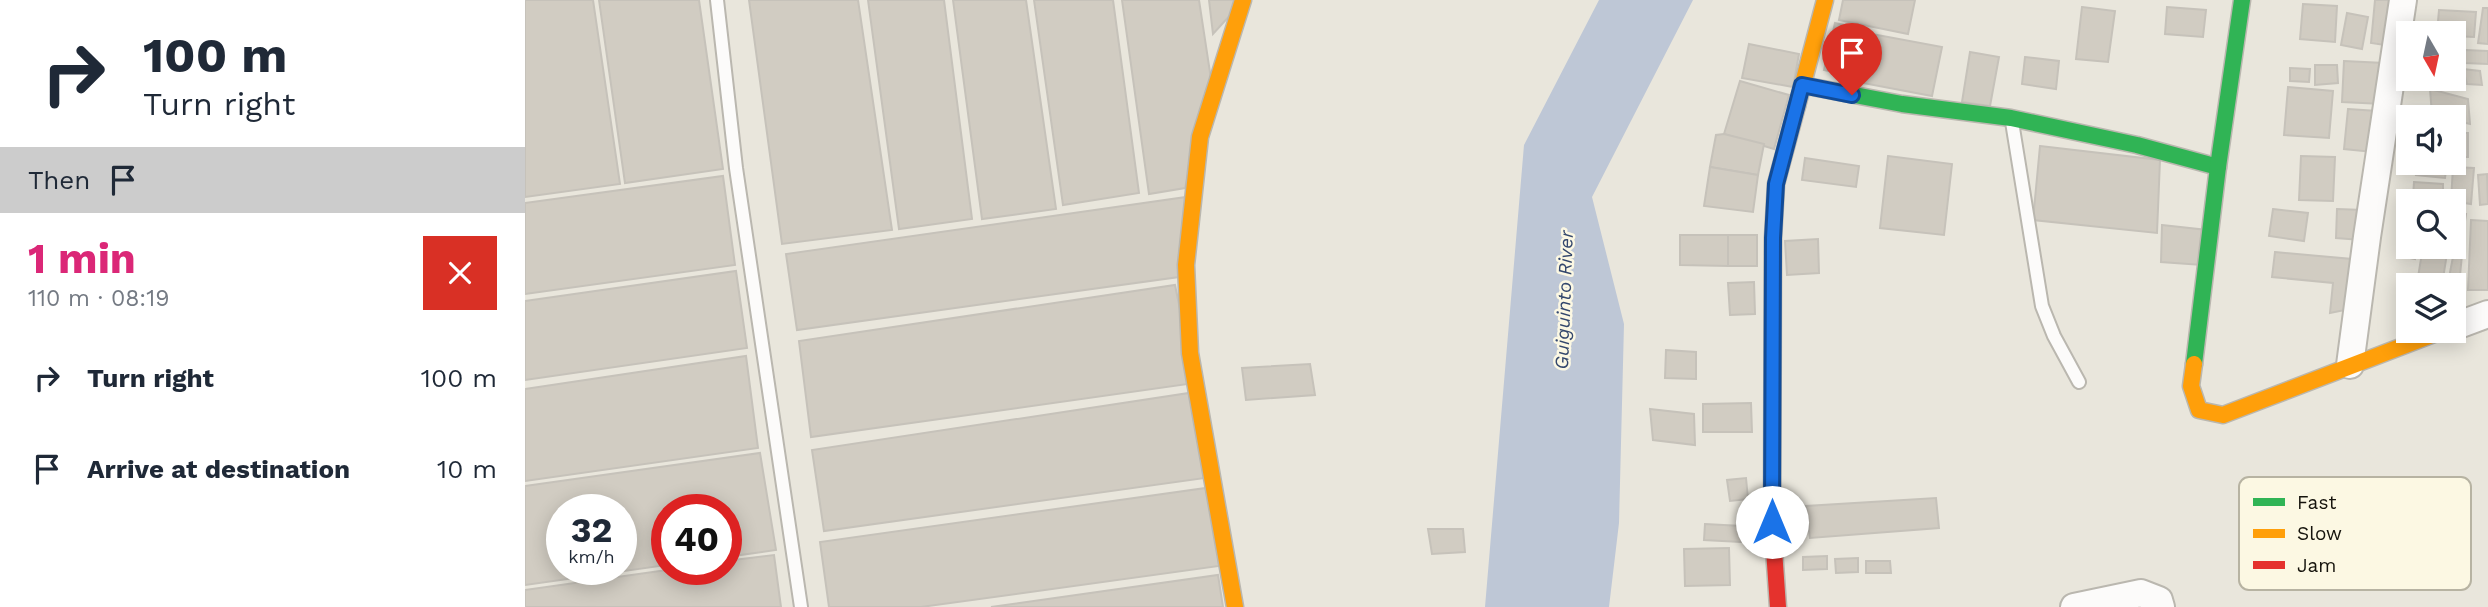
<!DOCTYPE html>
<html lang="en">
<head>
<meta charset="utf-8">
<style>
	:root { --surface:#fff; --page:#f6f6f7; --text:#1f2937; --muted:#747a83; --accent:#db2777 }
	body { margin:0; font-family:"Work Sans",sans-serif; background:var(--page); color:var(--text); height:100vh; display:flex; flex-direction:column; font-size:26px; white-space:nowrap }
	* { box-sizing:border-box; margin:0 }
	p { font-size:23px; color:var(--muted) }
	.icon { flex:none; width:38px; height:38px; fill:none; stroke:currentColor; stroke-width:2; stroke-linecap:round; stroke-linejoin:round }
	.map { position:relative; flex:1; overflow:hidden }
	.panel { display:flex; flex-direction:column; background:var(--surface); width:525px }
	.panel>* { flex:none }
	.top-card { background:#fff; color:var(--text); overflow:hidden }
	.needle { width:46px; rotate:171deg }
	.fabs { position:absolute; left:1871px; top:21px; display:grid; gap:14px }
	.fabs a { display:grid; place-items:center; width:70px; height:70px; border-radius:0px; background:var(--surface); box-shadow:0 4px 18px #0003; font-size:35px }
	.speed { position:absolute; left:21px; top:494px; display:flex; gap:14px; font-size:35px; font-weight:700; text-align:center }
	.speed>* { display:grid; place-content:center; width:91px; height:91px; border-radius:50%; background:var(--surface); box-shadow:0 4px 18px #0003; line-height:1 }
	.speed small { font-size:18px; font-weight:400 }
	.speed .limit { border:10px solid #d22; background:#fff; color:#111 }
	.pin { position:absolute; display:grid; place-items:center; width:60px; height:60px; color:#fff; margin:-72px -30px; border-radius:50% 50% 50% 0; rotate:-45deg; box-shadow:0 0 7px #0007 }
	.pin .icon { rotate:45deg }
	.me { position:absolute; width:77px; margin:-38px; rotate:0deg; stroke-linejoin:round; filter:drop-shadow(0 0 5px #0008) }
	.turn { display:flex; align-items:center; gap:24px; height:147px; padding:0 28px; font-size:32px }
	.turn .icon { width:91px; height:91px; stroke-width:2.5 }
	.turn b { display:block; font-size:49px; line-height:60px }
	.then { display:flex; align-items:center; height:66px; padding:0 28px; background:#0003; gap:14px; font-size:26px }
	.round { display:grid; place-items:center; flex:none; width:74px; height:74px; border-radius:0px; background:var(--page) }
	.head { display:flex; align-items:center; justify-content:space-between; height:119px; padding:0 28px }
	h1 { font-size:42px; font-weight:700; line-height:52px; color:var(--accent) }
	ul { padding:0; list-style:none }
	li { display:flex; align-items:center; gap:21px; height:91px; padding:0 28px }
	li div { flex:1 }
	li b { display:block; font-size:26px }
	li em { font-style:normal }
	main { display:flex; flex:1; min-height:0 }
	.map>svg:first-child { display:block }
</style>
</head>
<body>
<main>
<section class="panel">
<div class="top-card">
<div class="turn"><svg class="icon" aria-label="right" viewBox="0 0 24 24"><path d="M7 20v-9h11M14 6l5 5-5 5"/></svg><div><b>100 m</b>Turn right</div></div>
<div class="then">Then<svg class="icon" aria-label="arrive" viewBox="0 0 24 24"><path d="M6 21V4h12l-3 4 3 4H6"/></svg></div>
</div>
<div class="head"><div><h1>1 min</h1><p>110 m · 08:19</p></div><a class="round" style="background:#d93025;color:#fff"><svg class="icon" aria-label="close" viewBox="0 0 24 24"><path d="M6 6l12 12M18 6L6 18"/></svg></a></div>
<ul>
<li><svg class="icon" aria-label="right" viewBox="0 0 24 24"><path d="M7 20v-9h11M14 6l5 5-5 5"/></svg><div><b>Turn right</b></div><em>100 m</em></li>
<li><svg class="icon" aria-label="arrive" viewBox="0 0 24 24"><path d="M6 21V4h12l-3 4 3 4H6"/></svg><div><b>Arrive at destination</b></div><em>10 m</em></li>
</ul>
</section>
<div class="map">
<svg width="1963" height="607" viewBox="0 0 1963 607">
	<rect width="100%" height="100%" fill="#e9e6dc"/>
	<!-- water -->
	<path fill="#bec7d6" d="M1074,0H1168L1067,197L1099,324L1094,523L1084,607H960L999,145Z"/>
	<!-- building -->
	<g fill="#d1ccc2" stroke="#c6c2ba" stroke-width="2" fill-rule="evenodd">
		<path d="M0,0H68L95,184L0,197Z"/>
		<path d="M74,0H174L198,169L100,183Z"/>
		<path d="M224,0H333L367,230L257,244Z"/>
		<path d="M343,0H419L447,219L374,229Z"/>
		<path d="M428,0H501L531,209L457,219Z"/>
		<path d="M509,0H588L614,193L538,205Z"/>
		<path d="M597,0H674L686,79L660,188L624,194Z"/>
		<path d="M684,0H719L688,34Z"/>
		<path d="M1318,0H1390L1383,34L1314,20Z"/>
		<path d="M1850,0H1872L1867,46L1846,43Z"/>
		<path d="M1778,4L1812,6L1810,42L1775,39Z"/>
		<path d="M1557,7L1590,11L1583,62L1551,59Z"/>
		<path d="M1642,7L1681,10L1678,37L1640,34Z"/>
		<path d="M1958,8H1963V44L1953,43Z"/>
		<path d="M1914,10L1951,12L1949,37L1928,36V33H1912Z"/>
		<path d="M1822,13L1843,17L1837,49L1816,45Z"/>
		<path d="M1310,23L1342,30L1331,77L1299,70Z"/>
		<path d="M1347,34L1417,47L1407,96L1338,83Z"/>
		<path d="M1224,44L1274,54L1268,87L1217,78Z"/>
		<path d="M1940,50L1963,51V64L1940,63Z"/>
		<path d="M1445,52L1474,57L1465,106L1437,102Z"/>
		<path d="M1500,57L1534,61L1531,89L1497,84Z"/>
		<path d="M1819,61L1859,63L1857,104L1817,102Z"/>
		<path d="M1790,65H1812L1813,83L1790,85Z"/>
		<path d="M1928,65L1934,83L1920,87L1918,79H1928Z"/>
		<path d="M1765,68L1785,69L1784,82L1765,81Z"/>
		<path d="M1938,69L1955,71L1957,85L1942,84Z"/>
		<path d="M1215,81L1264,95L1249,149L1199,134Z"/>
		<path d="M1763,87L1808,91L1804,138L1759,135Z"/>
		<path d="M1905,89L1943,99L1945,124L1928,120V117L1907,115Z"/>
		<path d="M1823,109L1852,111L1848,152L1819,149Z"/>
		<rect x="1928" y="133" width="15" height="24"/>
		<path d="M1199,134L1239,144L1233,175L1185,167L1191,135Z"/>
		<path d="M1515,146L1635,160L1632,233L1508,220Z"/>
		<path d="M1363,156L1427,164L1419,235L1355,228Z"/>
		<path d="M1776,156L1810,157L1808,201L1774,200Z"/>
		<path d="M1280,158L1334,166L1331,187L1277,180Z"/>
		<path d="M1893,163H1922L1920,178L1891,175Z"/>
		<path d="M1185,167L1233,175L1228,212L1179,206Z"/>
		<path d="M1928,167L1949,168L1946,204L1926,201Z"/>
		<path d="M1962,174L1963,204L1955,205L1953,175Z"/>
		<path d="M198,176L210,265L0,294V203Z"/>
		<path d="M1889,182L1918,184V199L1888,197Z"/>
		<path d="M668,196L661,276L272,330L261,254Z"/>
		<path d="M1748,209L1783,213L1779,241L1744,236Z"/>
		<path d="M1812,209L1838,210L1836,240L1811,238Z"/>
		<path d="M1941,214L1938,235L1930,233L1929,215Z"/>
		<path d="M1946,220L1963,221V290H1943Z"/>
		<path d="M1637,225L1682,230L1677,265L1636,262Z"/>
		<path d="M1155,235H1203V266L1155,265Z"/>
		<rect x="1203" y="235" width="29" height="31"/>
		<path d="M1293,239L1294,273L1262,275L1260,241Z"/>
		<path d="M1877,241L1883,242V247H1892L1890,259L1875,256Z"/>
		<path d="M1931,241L1938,244L1934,286L1923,283Z"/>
		<path d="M1898,247H1923L1917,285L1892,283Z"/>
		<path d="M1750,252L1827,259L1825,309L1805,313L1808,283L1747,277Z"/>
		<path d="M211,271L222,348L0,380V301Z"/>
		<path d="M1229,282L1230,314L1205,315L1203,283Z"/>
		<path d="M650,285L670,383L286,437L274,341Z"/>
		<path d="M1141,350L1171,352V379L1140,378Z"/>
		<path d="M221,356L233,448L0,481V389Z"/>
		<path d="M785,364L790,395L721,400L717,368Z"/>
		<path d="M664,393L680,478L299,531L287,450Z"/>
		<path d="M1226,403L1227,432H1178V404Z"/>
		<path d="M1125,409L1169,414L1170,445L1128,440Z"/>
		<path d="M235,453L251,550L201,557V509H142V565L0,585V486ZM37,509H96V569H37Z"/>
		<path d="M1221,478L1223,499L1205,501L1202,480Z"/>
		<path d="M688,487L694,566L396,607H304L295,542Z"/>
		<path d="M1411,498L1414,528L1285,538L1281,506Z"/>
		<path d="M1180,524L1235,527L1234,543L1179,540Z"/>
		<path d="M903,529H938L940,552L907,554Z"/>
		<path d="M1204,548L1205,585L1160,586L1159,549Z"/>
		<path d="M249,555L256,607H0V590L149,569H201V561Z"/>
		<path d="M1302,556V569L1278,570V557Z"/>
		<path d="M1333,558V572L1311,573L1310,559Z"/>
		<path d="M1341,561H1365L1366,573H1341Z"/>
		<path d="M693,575L698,607H466Z"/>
	</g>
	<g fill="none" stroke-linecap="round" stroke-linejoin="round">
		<!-- lane casing -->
		<g stroke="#bab7af" stroke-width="16">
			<g id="lane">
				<path d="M192,0L211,168L276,607"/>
				<path d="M1487,122L1517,306L1529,336L1554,382"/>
			</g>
		</g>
		<!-- street casing -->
		<g stroke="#bab7af" stroke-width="30">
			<g id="street">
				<path d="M1928,327L1963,314"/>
				<path d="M1825,365L1842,237L1878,0"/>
				<path d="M1549,607L1616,593L1634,600L1636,607"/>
			</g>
		</g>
		<!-- fast casing -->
		<g stroke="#bab7af" stroke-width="19">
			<g id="fast">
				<path d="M1277,85L1377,104L1486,118L1612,145L1693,167"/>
				<path d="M1669,364L1693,167L1717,0"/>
			</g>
		</g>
		<!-- slow casing -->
		<g stroke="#bab7af" stroke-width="19">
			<g id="slow">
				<path d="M1272,106L1300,0"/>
				<path d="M1669,364L1666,386L1674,410L1698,415L1917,331"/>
				<path d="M710,607L665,353L661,265L675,137L718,0"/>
			</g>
		</g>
		<!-- jam casing -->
		<g stroke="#bab7af" stroke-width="19">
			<path id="jam" d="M1253,607L1247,521L1248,238L1251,184L1272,106"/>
		</g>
		<!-- lane -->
		<use href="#lane" stroke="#fcfbfa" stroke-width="12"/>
		<!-- street -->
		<use href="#street" stroke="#fcfbfa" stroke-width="26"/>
		<!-- fast -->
		<use href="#fast" stroke="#30b455" stroke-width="16"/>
		<!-- slow -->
		<use href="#slow" stroke="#ff9f0a" stroke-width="16"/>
		<!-- jam -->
		<use href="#jam" stroke="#e5322d" stroke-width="16"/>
	</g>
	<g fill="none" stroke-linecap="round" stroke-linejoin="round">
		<!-- route casing -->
		<g stroke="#114b97" stroke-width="18">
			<path id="route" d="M1247,522L1248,238L1251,184L1277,85L1327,95"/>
		</g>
		<!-- route -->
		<use href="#route" stroke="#1a73e8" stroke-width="12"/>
	</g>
	<g text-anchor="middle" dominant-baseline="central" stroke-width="5" stroke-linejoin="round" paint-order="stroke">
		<!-- water labels -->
		<g font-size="19" font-style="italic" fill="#33476d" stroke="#fcf8e3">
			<text transform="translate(1039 300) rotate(-88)">Guiguinto River</text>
		</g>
	</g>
	<!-- legend -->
	<rect x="1714" y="477" width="232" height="113" rx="10" fill="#fcf8e3" stroke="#b7b3a2" stroke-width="2"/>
	<rect x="1728" y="498" width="32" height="8" fill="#30b455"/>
	<rect x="1728" y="529" width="32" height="9" fill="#ff9f0a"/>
	<rect x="1728" y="561" width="32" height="8" fill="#e5322d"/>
	<g font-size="19" fill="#15130c">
		<text x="1772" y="509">Fast</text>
		<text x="1772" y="540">Slow</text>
		<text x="1772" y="572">Jam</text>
	</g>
</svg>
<div class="fabs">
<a><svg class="needle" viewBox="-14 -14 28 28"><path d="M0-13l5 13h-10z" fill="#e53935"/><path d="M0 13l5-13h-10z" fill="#747a83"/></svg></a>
<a><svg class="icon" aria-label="sound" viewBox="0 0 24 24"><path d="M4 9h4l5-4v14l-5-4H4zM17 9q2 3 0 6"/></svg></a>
<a><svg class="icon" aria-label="search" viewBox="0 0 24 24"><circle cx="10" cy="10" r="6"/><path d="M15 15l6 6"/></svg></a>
<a><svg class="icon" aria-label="layers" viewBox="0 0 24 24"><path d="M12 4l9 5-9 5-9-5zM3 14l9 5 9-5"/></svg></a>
</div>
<div class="speed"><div>32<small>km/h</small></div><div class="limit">40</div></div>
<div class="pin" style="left:1327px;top:95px;background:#d93025"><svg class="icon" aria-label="arrive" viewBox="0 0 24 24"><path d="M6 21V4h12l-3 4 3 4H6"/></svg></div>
<svg class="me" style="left:1247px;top:522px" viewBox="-20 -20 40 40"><circle r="19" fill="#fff"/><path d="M0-13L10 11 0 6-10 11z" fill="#1a73e8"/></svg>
</div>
</main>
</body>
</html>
